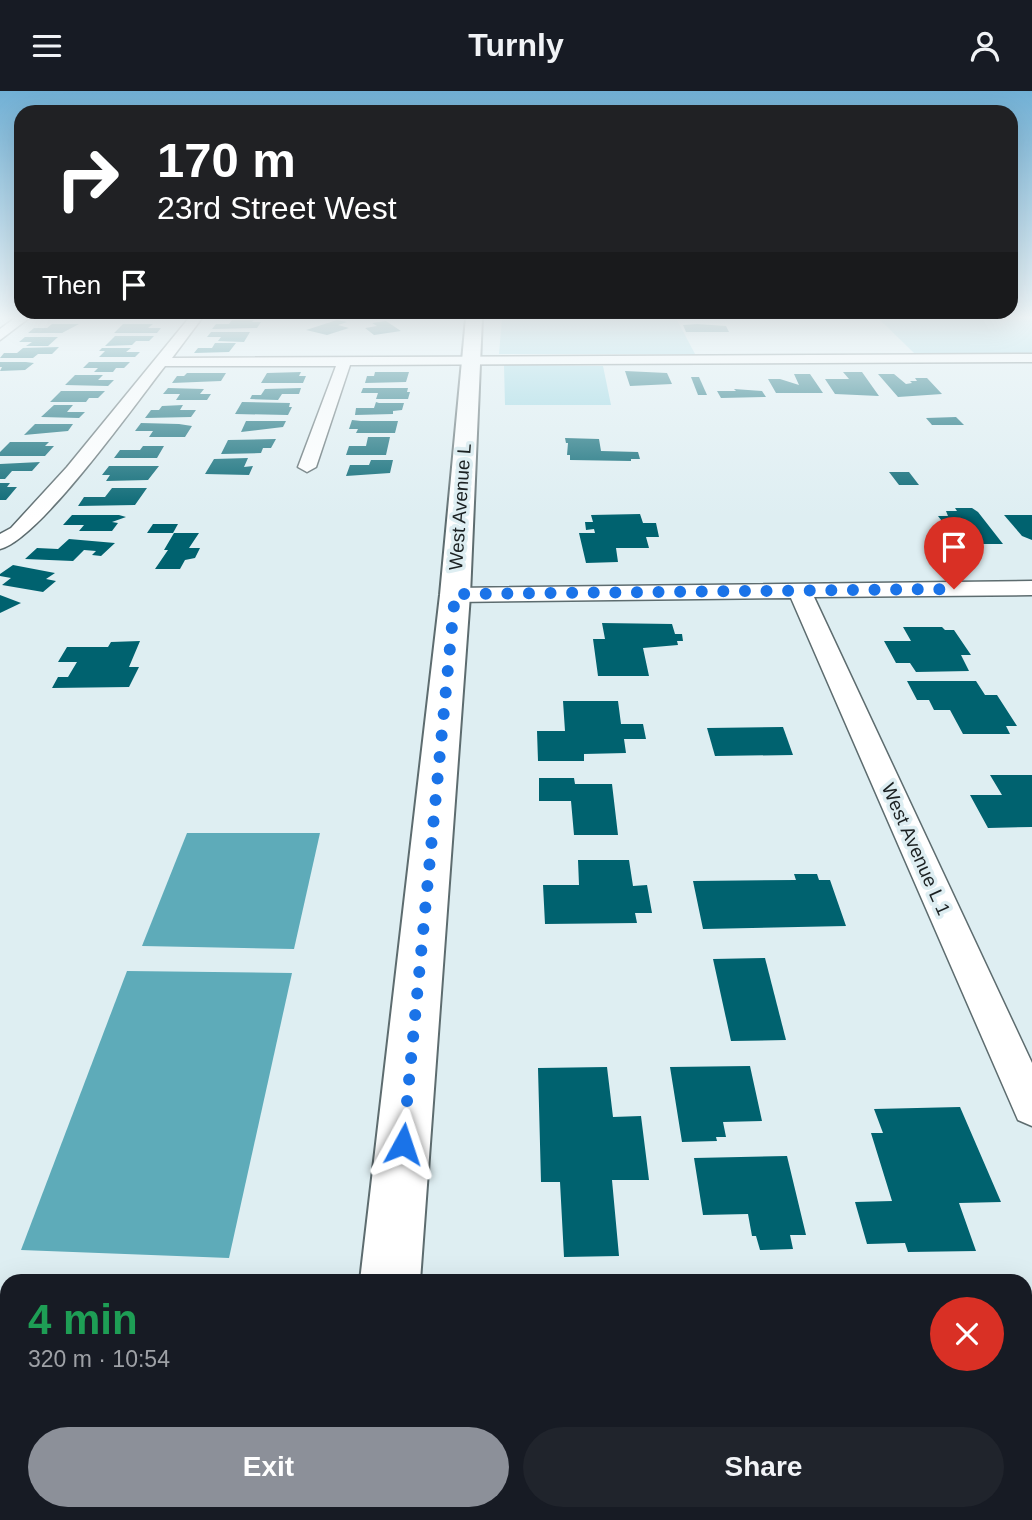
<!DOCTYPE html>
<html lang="en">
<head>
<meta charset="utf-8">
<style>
	:root { --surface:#171b24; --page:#20242c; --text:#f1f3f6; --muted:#9ea1a6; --accent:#8c9099 }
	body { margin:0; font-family:Arial,sans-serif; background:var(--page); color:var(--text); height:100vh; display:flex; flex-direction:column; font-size:26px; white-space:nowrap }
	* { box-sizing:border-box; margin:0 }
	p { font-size:23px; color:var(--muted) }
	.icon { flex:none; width:38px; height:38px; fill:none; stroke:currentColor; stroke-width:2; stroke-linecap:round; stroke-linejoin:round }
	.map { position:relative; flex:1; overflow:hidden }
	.drawer { position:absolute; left:0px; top:1183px; width:1032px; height:247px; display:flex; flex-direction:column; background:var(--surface); border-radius:21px 21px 0 0; box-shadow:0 7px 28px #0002 }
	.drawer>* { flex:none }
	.hud { position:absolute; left:14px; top:14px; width:1004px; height:214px; border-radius:21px; box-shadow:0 7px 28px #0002; background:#202124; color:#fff; overflow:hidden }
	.pin { position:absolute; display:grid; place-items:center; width:60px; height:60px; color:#fff; margin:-72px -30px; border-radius:50% 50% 50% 0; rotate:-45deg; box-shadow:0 0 7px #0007 }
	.pin .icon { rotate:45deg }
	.me { position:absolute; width:77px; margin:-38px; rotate:5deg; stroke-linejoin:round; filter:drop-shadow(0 0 5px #0008) }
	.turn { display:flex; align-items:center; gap:24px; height:147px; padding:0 28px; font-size:32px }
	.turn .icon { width:91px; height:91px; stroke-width:2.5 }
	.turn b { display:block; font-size:49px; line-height:60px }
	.then { display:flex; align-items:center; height:66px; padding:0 28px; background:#0003; gap:14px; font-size:26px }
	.round { display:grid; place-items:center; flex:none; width:74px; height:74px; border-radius:37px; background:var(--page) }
	.overview { display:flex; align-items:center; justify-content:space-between; height:119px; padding:0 28px }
	h1 { font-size:42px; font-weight:800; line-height:52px; color:#1e9e55 }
	.primary-button { display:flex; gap:14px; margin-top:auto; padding:14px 28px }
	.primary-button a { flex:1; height:80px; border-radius:42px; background:var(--accent); color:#fff; font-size:28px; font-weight:800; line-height:80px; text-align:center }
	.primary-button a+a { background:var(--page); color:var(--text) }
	header { display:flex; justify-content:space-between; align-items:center; height:91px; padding:0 28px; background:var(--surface); font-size:32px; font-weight:800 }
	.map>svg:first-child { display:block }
</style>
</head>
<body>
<header><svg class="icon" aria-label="menu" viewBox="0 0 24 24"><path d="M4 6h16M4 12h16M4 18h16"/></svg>Turnly<svg class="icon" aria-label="person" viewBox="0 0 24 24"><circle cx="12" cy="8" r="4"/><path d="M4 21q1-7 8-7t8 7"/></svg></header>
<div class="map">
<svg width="1032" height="1429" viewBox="0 0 1032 1429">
	<rect width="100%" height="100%" fill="#deeef2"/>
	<!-- green -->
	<g fill="#97d5e1">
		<path d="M502,227H676L695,263H499Z"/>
		<path d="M878,227H1032V262H914Z"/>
		<path d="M504,274L603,275L611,314H505Z"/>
	</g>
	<!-- water -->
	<g fill="#5eabb9">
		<path d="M187,742H320L294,858L142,855Z"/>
		<path d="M127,880L292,882L229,1167L21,1159Z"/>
	</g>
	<!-- building -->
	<g fill="#00626f">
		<path d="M232,229H254L252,231H261L257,237L212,238L216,233H229Z"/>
		<path d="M337,229L347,231L338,234L349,237L327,244L306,239Z"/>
		<path d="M386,230L401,240L374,244L365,237L377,235L372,232Z"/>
		<path d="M52,233H79L62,242H28L34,237H47Z"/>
		<path d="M123,233H153L148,237H161L157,242H114Z"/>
		<path d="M697,233L726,235L729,241H686L683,234Z"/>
		<path d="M211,241H250L244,251L218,250L221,246H207Z"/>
		<path d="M115,245H154L149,250H136L132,254L105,255Z"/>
		<path d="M25,246H58L48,255H26L32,251H19Z"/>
		<path d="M215,252H236L229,261L194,262L198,257H212Z"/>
		<path d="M59,256L52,263H38L33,267H0L4,262H17L23,257Z"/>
		<path d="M102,257H131L126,261H140L135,266H99L105,260H99Z"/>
		<path d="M0,271H26L34,272L25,279L0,280L2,276H0Z"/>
		<path d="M89,271H130L124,277H116L113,281H94L98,277H83Z"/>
		<path d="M625,280L667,282L672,293L630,295Z"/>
		<path d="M301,281L299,285H306L303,292H261L267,282Z"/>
		<path d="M375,281H409L406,291L365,292L367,285H374Z"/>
		<path d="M843,281H862L879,305L835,303L825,288H849Z"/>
		<path d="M187,282H226L221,290L172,292L177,285H184Z"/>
		<path d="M794,283H810L823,302H776L768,288H780L799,294Z"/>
		<path d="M878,283H894L906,293L912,292L910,290H917L915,287H927L942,303L898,306Z"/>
		<path d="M75,284H103L98,289H114L108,295L65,294Z"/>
		<path d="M691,286H699L707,304H698Z"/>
		<path d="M168,297L204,298L200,303H211L207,309H176L180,303H163Z"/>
		<path d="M301,297L299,303H282L278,309L250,308L252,304H261L265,298Z"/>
		<path d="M363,297H408L407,301H410L408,308H376L378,302H361Z"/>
		<path d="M734,298L762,300L766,306L721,307L717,300H736Z"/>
		<path d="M61,300H105L98,307H89L86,311H50Z"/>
		<path d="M242,311L290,312L289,316H292L288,324L235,323Z"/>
		<path d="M376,311L379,312H404L402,319L393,320V323L355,324L356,317H374Z"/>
		<path d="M54,314H73L67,321H85L79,327L41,326Z"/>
		<path d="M183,314L180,319H196L191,326L145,327L151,319H159L162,315Z"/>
		<path d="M956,326L964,334H932L926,327Z"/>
		<path d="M352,329L361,330H398L395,342H356L358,338H349Z"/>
		<path d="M246,330H286L283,336L241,341Z"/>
		<path d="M141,332L179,333L192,335L185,346H149L153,340H135Z"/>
		<path d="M35,333H73L68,340L24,344Z"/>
		<path d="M368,346H390L386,364H346L349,355H366Z"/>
		<path d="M565,347L599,348L601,360L638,361L640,368H631V370L570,369V364H567L568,352H566Z"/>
		<path d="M276,348L271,357H263L261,362L221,363L228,349Z"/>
		<path d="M10,351H49L45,355H54L45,365H0V361Z"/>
		<path d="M143,355H164L157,367H114L120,359H140Z"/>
		<path d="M248,367L244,376L253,375L249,384L205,383L214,368Z"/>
		<path d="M371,369H393L390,382L346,385L350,374H369Z"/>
		<path d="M40,371L32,380H12L5,388H0V373Z"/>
		<path d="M109,375H159L148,389L106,390L110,384H102Z"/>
		<path d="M889,381H909L919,394H899Z"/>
		<path d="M0,392H10L7,396H17L6,409H0Z"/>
		<path d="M112,397H147L135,414L78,415L84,406H105Z"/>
		<path d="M955,417H972L978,421L1003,453H967L959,443H952L938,425H948L946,420H957Z"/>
		<path d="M640,423L643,432H656L659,446H646L649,457H616L618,471L586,472L579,442H595L594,438L586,439L585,431H593L591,424Z"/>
		<path d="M72,424H119L126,426L112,431L118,432L112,440H79L84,434H63Z"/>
		<path d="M1004,424H1032V449L1022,445Z"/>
		<path d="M153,433H178L173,442H147Z"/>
		<path d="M174,442H199L189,457H200L195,467L185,469L180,478H155L168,459H164Z"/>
		<path d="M69,448L115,452L101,465L92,464L96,460L84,459L73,470L25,468L37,457L58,458Z"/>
		<path d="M13,474L55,482L46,488L56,490L43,501L2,494L11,487L0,485V483Z"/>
		<path d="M0,504L21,512L0,522Z"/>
		<path d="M602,532L672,533L675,543H682L683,550H677L678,554L643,557L649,585H598L593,548H605Z"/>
		<path d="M903,536H942L945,539H954L971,564H961L969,580L916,581L910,572H896L884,550H911Z"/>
		<path d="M140,550L129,576H139L129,596L52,597L58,586H68L77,571H58L67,556H108L111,551Z"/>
		<path d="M907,590H976L985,604H997L1017,635H1006L1010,643H963L950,619H934L929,609H917Z"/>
		<path d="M563,610H618L621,633H643L646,648H624L626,662L584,663V670H538L537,640H565Z"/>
		<path d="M783,636L793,664L715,665L707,637Z"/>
		<path d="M990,684H1032V736L988,737L970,704H1002Z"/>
		<path d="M539,687H574L575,693H612L618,744H574L571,710H539Z"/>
		<path d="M578,769H629L633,795L647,794L652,822H635L637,832L545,833L543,794H579Z"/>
		<path d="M794,783H817L819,789H830L846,835L703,838L693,790L796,789Z"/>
		<path d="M765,867L786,949L731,950L713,868Z"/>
		<path d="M750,975L762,1030L723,1031L726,1046H716L717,1050L682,1051L670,976Z"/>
		<path d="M607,976L613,1026L641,1025L649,1089H612L619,1165L564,1166L560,1091H541L538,977Z"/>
		<path d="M960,1016L1001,1111L959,1112L976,1160L908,1161L905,1152L867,1153L855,1111L892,1110L871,1042H883L874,1018Z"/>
		<path d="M787,1065L806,1144H790L793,1158L760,1159L756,1145H752L748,1123L703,1124L694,1067Z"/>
	</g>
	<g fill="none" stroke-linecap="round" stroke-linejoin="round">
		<!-- minor casing -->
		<g stroke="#5d6c6f" stroke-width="3">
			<g id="minor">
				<path d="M15,227H29L0,249V238Z"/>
				<path d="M189,227H202L172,267L1032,263V271L350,274L316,376L307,381L298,376L336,275H165C136,312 39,449 0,458V443L11,437L67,376Z"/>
				<path d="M1032,490V504L814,506L1032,972V1035L1018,1029L791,507L455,511L447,509L444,504L447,499L455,497Z"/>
				<path d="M1032,1293V1343L1026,1344V1294Z"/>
			</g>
		</g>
		<!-- tertiary casing -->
		<g stroke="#5d6c6f" stroke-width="3">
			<rect id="tertiary" x="0" y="1327" width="7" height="64"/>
		</g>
		<!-- primary casing -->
		<g stroke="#5d6c6f" stroke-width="4">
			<g id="primary">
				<path d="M466,227H482L470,504L420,1190H360L440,504Z"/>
				<path d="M333,1423H403L402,1429H332Z"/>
			</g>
		</g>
		<!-- minor -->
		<use href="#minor" fill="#fff" fill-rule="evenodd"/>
		<!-- tertiary -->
		<use href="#tertiary" fill="#fff" fill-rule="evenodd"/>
		<!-- primary -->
		<use href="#primary" fill="#fff" fill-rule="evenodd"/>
	</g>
	<!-- sky -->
	<linearGradient id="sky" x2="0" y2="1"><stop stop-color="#71b0d5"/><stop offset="0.53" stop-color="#f0f7f9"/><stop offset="1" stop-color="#f0f7f9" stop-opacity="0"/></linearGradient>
	<rect width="1032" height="427" fill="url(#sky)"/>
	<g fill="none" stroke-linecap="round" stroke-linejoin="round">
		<!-- route -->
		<path stroke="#1a73e8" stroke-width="12" stroke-dasharray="0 21.6" d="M403,1053L455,503L954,498"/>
	</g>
	<g text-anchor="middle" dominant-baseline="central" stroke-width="7" stroke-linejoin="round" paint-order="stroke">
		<!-- street labels -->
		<g font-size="19" fill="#1b2122" stroke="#deeef2">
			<text transform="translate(460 416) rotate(-86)">West Avenue L</text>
			<text transform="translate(916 758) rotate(66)">West Avenue L 1</text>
		</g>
	</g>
</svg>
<div class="pin" style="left:954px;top:498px;background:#d93025"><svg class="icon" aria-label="arrive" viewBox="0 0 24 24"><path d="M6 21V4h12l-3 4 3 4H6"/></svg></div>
<svg class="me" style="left:403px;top:1053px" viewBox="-20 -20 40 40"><path d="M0-17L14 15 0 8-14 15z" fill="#1a73e8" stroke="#fff" stroke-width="4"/></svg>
<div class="hud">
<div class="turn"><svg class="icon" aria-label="right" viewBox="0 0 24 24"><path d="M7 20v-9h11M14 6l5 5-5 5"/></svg><div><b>170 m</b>23rd Street West</div></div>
<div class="then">Then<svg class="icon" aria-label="arrive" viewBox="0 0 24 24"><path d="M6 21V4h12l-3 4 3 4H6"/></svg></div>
</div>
<section class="drawer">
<div class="overview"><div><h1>4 min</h1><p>320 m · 10:54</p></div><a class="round" style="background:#d93025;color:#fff"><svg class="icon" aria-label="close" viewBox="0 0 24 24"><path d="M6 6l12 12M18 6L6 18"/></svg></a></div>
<div class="primary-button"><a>Exit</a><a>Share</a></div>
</section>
</div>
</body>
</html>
